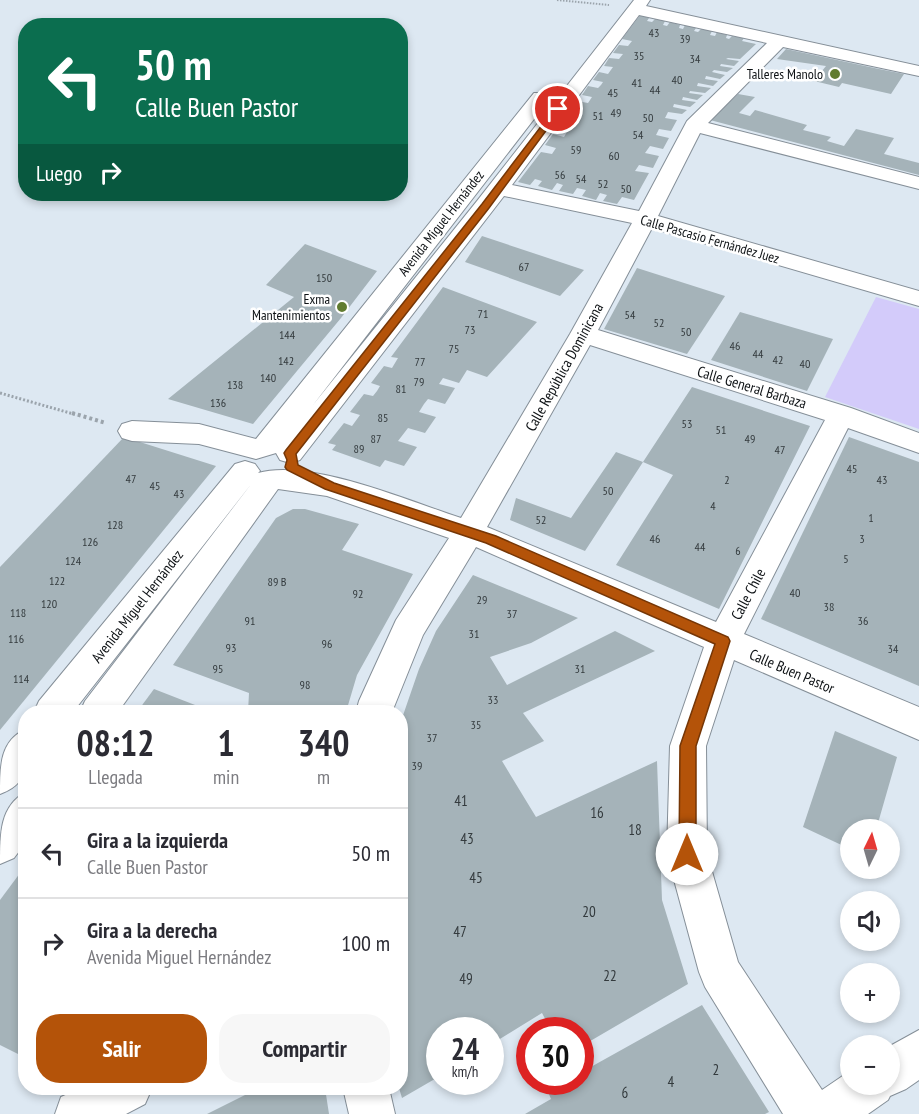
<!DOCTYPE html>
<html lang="es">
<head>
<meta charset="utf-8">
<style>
	:root { --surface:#fff; --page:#f7f7f7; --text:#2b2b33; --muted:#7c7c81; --line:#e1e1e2; --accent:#b45309 }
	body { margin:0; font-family:"PT Sans Narrow",sans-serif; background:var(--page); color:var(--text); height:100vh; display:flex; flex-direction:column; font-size:22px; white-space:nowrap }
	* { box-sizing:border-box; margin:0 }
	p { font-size:20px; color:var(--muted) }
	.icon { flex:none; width:33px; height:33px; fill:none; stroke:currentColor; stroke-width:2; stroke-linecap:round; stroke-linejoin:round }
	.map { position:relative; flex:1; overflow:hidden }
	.panel { position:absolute; left:18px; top:705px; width:390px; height:390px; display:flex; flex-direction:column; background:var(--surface); border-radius:24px; box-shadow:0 3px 9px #0003 }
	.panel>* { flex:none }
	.banner { position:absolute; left:18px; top:18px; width:390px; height:183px; border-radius:24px; box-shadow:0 3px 9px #0003; background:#0b6e4f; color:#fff; overflow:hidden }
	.needle { width:39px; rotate:5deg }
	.tools { position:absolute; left:840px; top:819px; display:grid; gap:12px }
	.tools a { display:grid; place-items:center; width:60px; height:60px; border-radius:50%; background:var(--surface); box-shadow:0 3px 9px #0003; font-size:30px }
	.speed { position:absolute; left:426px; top:1017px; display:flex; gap:12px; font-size:30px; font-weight:700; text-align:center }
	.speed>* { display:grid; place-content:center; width:78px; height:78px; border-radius:50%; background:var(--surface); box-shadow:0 3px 9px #0003; line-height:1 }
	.speed small { font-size:15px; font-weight:400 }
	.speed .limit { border:9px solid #d22; background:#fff; color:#111 }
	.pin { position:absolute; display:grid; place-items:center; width:51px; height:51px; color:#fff; margin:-26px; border:3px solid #fff; border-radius:50%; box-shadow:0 2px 6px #0007 }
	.me { position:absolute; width:66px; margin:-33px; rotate:0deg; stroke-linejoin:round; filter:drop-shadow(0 0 4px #0008) }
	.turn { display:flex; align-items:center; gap:21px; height:126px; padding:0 18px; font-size:27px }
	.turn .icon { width:78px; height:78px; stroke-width:2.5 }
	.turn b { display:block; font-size:42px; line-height:51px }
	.then { display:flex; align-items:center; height:57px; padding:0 18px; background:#0003; gap:12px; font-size:22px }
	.eta { display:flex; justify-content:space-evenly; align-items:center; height:102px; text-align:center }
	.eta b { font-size:36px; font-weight:600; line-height:42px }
	.action { display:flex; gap:12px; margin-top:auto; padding:12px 18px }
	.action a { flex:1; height:69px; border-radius:24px; background:var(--accent); color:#fff; font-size:24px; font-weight:600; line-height:69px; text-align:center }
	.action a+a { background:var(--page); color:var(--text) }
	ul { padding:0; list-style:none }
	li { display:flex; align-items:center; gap:18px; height:90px; padding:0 18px; border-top:2px solid var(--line) }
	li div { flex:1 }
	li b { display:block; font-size:22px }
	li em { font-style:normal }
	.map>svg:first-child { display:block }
</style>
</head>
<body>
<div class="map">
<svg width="919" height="1114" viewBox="0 0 919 1114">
	<rect width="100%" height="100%" fill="#dde8f2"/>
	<!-- green -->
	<path fill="#d3cbfa" d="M876,297L919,309V429L825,397Z"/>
	<!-- building -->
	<g fill="#a5b3b9">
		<path d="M640,15L649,18L647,21L652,22L655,19L665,21L663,25L667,26L670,22L680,25L679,28L683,29L685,25L696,28L694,31L698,32L701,29L712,31L710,35L715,36L717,32L727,35L726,38L729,39L732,36L744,38L742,41L756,44L740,59L728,58L726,59L739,61L734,66L721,64L720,66L733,68L727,72L714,70L712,72L725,75L720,79L706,76L705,79L718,81L713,86L698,83L697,86L711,88L705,93L690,91L689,93L703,95L697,100L683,97L682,100L696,102L690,107L674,104L673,107L687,110L682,114L668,112L665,118L677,120L671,131L659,129L656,135L669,138L663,149L650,146L645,153L659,156L653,168L639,165L635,171L649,173L634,200L622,197L617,204L603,201L607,195L600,193L596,200L582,196L586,190L577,188L573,194L559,191L563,185L557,183L552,190L538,186L542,181L535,179L530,185L518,182L541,152L552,154L556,148L545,145L553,134L564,137L568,130L557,128L565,118L576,120L580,113L569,111L577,101L588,103L592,97L582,95L588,86L598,88L601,85L603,82L593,80L599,72L608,74L613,67L604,66L609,58L619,59L623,54L613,53L619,45L628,46L632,41L622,39Z"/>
		<path d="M786,49L879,69L904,74L891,94L842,83L839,87L814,81L826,66L777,59Z"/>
		<path d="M738,94L755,97L739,113L750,116L755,110L807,125L803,130L831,137L827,141L844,146L856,129L894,138L884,154L919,163V175L710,120Z"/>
		<path d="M482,236L584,270L560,296L465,262Z"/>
		<path d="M305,244L377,271L341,318L253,424L168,399L294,297L266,285Z"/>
		<path d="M637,268L725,296L687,354L604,329Z"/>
		<path d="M443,287L537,322L487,377L467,370L459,383L443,378L439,384L455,388L445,404L428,399L424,404L419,412L436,417L425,433L408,428L398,441L417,447L404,466L385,460L380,467L332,450L336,445L328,443L344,423L352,426L360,415L350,412L364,394L373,396L377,391L380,386L371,383L384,366L392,368L398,358L391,357Z"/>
		<path d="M740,312L833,339L807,391L711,360Z"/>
		<path d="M692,387L810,426L719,609L616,565L673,475L643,462L585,551L510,520L516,498L571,518L616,452L643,462Z"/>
		<path d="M124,437L216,466L0,730V567Z"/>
		<path d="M849,437L919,462V686L761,619Z"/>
		<path d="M293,509H305L359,524L342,550L413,574L357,675L346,712H248L249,693L173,665L276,518Z"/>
		<path d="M473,575L578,618L531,643L490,657L507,685L615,631L655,651L523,713L544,741L502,761L536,817L657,761L662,900L688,984L580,1047V1030H551L542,1013L490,1045V1030H440V1076L402,1098L399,1088L400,724L419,669L436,631Z"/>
		<path d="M154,689L213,712H137Z"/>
		<path d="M835,731L897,757L876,830H850V849L803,827Z"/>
		<path d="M26,865V1058L0,1045V900Z"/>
		<path d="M702,1005L769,1112L765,1114H525L551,1099L548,1092L566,1082H580V1073Z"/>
		<path d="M259,1088H325L329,1114H207Z"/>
	</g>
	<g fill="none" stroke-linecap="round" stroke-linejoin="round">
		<!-- minor casing -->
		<g stroke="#858f98" stroke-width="2">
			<g id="minor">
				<path d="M634,0H650L646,6L919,66V76L783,47L708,123L919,177V189L700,133L658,216L919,291V306L652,228L598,330L851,408L919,433V453L848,428L744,634L919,707V740L734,660L706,746L707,854L738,962L822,1090L850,1071V1084H890V1046L919,1030V1080L906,1089L890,1096L888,1100L868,1114H783L705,987L699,972L667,854L670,746L704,647L476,547L423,635L392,712H356L359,701L396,620L449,538L327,496L278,489L118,712H80L85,701L252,483L73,712H34L39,701L235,464L245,461L255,464L260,471L258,473C309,458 409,501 461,518L570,334L632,223L504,196L300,460L290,463L280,460L276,453L256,459L199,444L132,441L122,438L118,431L122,424L132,421L199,424L256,439L534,93H548L550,97L548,101L313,405L477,201ZM639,15L767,43L687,121L639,211L512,185ZM590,345L825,420L716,622L487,527Z"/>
				<path d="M26,729C26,759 33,782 0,794C0,765 0,741 26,729Z"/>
				<path d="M26,792V842L14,858L0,864C0,833 0,806 26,792Z"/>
				<path d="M81,1088H152L145,1104L126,1114H55L61,1097Z"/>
				<path d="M343,1088H389L395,1114H349Z"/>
			</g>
		</g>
		<!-- path-far2 -->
		<path stroke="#9ba4ac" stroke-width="2" stroke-dasharray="1.5 1.5" stroke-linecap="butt" d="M557,0L609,5"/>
		<!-- path-far1 -->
		<path stroke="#9ba4ac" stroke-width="3" stroke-dasharray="2 2" stroke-linecap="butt" d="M0,393L77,415"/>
		<!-- path -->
		<path stroke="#9ba4ac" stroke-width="4" stroke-dasharray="3 3" stroke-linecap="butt" d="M72,413L106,423"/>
		<!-- minor -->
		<use href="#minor" fill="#fff" fill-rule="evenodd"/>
	</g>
	<!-- route -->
	<path fill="#b45309" stroke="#753606" stroke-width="1.5" d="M555,108L562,109L489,208L296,454L298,465L334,483L496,536L728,637L730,641L696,746V854L693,860L687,862L681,860L679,854L680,746L715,644L486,543L325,489L287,470L285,467L287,460L284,453L286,450L482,204Z"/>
	<!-- markers -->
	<g fill="#617c30" stroke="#fff" stroke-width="2">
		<circle cx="835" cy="74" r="6"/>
		<circle cx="342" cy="307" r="6"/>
	</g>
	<g text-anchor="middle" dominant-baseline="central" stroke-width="5" stroke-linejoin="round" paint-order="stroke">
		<!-- number labels -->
		<g font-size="12" fill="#333a3d">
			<text x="654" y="32">43</text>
			<text x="685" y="38">39</text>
			<text x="639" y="55">35</text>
			<text x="695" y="58">34</text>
			<text x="677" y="79">40</text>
			<text x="637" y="82">41</text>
			<text x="655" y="89">44</text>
			<text x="613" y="92">45</text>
			<text x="616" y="112">49</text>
			<text x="598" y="115">51</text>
			<text x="648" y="117">50</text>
			<text x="638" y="134">54</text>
			<text x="576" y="149">59</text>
			<text x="614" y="155">60</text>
			<text x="560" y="174">56</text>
			<text x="581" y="178">54</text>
			<text x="603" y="183">52</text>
			<text x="626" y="188">50</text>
			<text x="524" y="266">67</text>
			<text x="324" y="277">150</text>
			<text x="483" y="313">71</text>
			<text x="630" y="314">54</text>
			<text x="659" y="322">52</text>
			<text x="470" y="329">73</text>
			<text x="686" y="331">50</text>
			<text x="287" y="334">144</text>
			<text x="735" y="345">46</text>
			<text x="454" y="348">75</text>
			<text x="758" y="353">44</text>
			<text x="778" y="359">42</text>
			<text x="286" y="360">142</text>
			<text x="420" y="361">77</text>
			<text x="805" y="363">40</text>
			<text x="268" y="377">140</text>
			<text x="419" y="381">79</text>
			<text x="235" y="384">138</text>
			<text x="401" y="388">81</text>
			<text x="218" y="402">136</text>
			<text x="383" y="417">85</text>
			<text x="687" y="423">53</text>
			<text x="721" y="429">51</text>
			<text x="376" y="438">87</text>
			<text x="750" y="438">49</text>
			<text x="359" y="448">89</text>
			<text x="780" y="449">47</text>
			<text x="852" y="468">45</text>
			<text x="131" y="478">47</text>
			<text x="727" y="479">2</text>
			<text x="882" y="479">43</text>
			<text x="155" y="485">45</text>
			<text x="608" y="490">50</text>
			<text x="179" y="493">43</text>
			<text x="713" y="505">4</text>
			<text x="871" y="517">1</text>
			<text x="541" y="519">52</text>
			<text x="115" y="524">128</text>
			<text x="655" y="538">46</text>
			<text x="862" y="538">3</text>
			<text x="90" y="541">126</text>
			<text x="700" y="546">44</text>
			<text x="738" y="550">6</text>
			<text x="846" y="558">5</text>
			<text x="73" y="560">124</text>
			<text x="57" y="580">122</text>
			<text x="277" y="581">89 B</text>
			<text x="795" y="592">40</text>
			<text x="358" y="593">92</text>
			<text x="482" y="599">29</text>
			<text x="49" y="603">120</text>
			<text x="829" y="606">38</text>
			<text x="18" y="612">118</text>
			<text x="512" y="613">37</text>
			<text x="250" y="620">91</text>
			<text x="863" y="620">36</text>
			<text x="474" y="633">31</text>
			<text x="16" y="638">116</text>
			<text x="327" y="643">96</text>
			<text x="231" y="647">93</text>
			<text x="893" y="648">34</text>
			<text x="218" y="668">95</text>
			<text x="580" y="668">31</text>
			<text x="21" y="678">114</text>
			<text x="305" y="684">98</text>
			<text x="493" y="699">33</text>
			<text x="476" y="724">35</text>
			<text x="432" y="737">37</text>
			<text x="417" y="765">39</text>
		</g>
		<!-- far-poi labels -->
		<g font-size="14" fill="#0d1114" stroke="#fff" text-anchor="end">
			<text x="823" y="74">Talleres Manolo</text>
			<text x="330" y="299">Exma<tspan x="330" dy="16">Mantenimientos</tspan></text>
		</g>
		<!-- far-street labels -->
		<g font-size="14" fill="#0d1114" stroke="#fff">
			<text transform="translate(441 223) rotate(-52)">Avenida Miguel Hernández</text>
			<text transform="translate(710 239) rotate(16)">Calle Pascasio Fernández Juez</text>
		</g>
		<!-- street labels -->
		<g font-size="15" fill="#0d1114" stroke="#fff">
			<text transform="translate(564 367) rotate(-61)">Calle República Dominicana</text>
			<text transform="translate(752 387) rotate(17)">Calle General Barbaza</text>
			<text transform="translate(748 594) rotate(-62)">Calle Chile</text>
			<text transform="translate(137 606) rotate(-52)">Avenida Miguel Hernández</text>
			<text transform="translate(792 671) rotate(23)">Calle Buen Pastor</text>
		</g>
		<!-- near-number labels -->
		<g font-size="15" fill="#333a3d">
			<text x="461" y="800">41</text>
			<text x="597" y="812">16</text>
			<text x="635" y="829">18</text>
			<text x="467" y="838">43</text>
			<text x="476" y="877">45</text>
			<text x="589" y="911">20</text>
			<text x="460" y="931">47</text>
			<text x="610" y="975">22</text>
			<text x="466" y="978">49</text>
			<text x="716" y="1069">2</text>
			<text x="671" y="1081">4</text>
			<text x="625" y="1092">6</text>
		</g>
	</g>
</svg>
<div class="tools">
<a><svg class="needle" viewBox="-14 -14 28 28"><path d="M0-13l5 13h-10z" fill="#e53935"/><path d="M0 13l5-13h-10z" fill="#7c7c81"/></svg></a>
<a><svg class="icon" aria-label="sound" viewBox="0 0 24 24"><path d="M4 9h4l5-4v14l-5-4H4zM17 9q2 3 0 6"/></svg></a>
<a>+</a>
<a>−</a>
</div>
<div class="speed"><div>24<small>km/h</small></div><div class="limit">30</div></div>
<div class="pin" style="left:558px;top:109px;background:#d93025"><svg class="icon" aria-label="arrive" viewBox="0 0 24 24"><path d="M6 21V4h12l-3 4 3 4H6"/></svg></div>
<svg class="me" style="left:687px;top:854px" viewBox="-20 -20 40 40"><circle r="19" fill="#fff"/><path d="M0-13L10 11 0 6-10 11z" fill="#b45309"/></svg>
<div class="banner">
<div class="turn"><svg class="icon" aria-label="left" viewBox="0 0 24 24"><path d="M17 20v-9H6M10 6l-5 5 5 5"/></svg><div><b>50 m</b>Calle Buen Pastor</div></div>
<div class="then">Luego<svg class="icon" aria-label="right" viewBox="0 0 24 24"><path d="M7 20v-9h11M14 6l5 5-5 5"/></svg></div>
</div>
<section class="panel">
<div class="eta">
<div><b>08:12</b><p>Llegada</p></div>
<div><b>1</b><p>min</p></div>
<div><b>340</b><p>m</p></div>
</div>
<ul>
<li><svg class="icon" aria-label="left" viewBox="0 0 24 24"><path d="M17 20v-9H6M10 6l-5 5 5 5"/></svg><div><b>Gira a la izquierda</b><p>Calle Buen Pastor</p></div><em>50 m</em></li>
<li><svg class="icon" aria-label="right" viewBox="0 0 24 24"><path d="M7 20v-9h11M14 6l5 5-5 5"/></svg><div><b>Gira a la derecha</b><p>Avenida Miguel Hernández</p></div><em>100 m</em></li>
</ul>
<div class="action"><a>Salir</a><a>Compartir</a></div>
</section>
</div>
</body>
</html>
